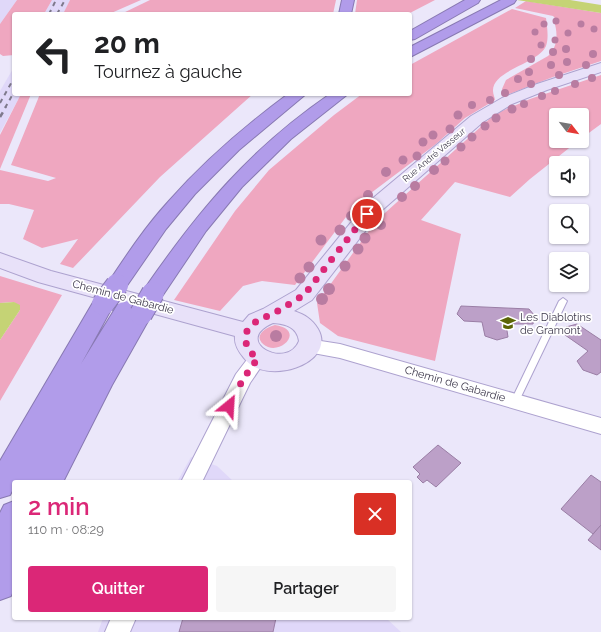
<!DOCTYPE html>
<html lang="fr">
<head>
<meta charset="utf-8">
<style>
	:root { --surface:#fff; --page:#f6f6f6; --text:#202124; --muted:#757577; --accent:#db2777 }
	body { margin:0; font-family:Raleway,sans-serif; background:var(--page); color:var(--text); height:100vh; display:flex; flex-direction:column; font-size:15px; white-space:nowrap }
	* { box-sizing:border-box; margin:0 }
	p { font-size:13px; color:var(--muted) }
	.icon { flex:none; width:22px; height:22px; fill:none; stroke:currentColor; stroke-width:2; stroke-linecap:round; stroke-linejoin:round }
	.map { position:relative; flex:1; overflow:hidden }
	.side { position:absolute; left:12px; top:480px; width:400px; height:140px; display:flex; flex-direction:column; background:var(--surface); border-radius:4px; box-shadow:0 1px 3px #0004 }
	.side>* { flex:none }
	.top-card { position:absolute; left:12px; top:12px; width:400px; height:84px; border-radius:4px; box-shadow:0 1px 3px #0004; background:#fff; color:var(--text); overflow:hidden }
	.needle { width:26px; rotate:121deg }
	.fabs { position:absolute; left:549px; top:108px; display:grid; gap:8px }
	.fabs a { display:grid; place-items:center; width:40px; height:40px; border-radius:4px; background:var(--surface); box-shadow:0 1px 3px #0004; font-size:20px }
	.pin { position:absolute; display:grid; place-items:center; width:34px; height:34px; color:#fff; margin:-17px; border:2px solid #fff; border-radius:50%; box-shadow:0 1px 4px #0007 }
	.me { position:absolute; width:44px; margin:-22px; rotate:27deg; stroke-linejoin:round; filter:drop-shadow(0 0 3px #0008) }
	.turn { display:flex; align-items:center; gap:14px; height:84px; padding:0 16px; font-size:18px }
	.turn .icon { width:52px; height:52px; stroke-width:2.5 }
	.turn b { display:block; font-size:28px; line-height:34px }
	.round { display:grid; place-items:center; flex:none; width:42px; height:42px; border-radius:4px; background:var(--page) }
	.overview { display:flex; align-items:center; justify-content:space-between; height:68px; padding:0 16px }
	h1 { font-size:24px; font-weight:600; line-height:30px; color:var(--accent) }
	.action { display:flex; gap:8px; margin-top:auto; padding:8px 16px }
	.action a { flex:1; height:46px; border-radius:4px; background:var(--accent); color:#fff; font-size:16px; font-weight:600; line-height:46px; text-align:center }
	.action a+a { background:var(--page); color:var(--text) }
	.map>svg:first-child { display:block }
</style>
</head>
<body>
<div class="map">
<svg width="601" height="632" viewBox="0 0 601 632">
	<rect width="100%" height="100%" fill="#ebe7fa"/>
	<!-- built -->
	<g fill="#e0d8f9">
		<path d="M0,0H17L0,24Z"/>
		<path d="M52,0H70L63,14H44Z"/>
		<path d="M14,67V94H21L0,133V91Z"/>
		<path d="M191,457L217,466L234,482H177Z"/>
		<path d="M103,618H386L401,632H98Z"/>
	</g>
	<!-- green -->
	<g fill="#efa7c0">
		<path d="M17,0H52L44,14H14V55L3,56L0,54V24Z"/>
		<path d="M70,0H141L109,14H63Z"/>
		<path d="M150,0H336L333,14H121Z"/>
		<path d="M357,0H435L408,14H355Z"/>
		<path d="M526,1L601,13V61L553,77L504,96L502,89L506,80L548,56C558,47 558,33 554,21L556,19L553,16L515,8Z"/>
		<path d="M512,9L546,18C547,26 549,38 546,46C538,64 492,70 493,91C493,94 495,98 495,100L465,118L436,144L367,196L349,213L295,285L262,281L243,286L220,311L174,300L235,211L269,170L334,115L362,94H410V65Z"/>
		<path d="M601,75V124L582,138V115H556V141H578L530,179L510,197L455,182L421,220L461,234L435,361L338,336L320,323L317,303L376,221L495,114L530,99Z"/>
		<path d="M21,94H31L0,169V135Z"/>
		<path d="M40,94H253L160,177L73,268L60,264L78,239L42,248L23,239L34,210L9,204H0V170L48,181L56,178L11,165Z"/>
		<path d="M0,276L62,295L0,401V340L20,310L14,302L0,303Z"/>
		<path d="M275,325C307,330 279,358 263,344C253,335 267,327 275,325Z"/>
	</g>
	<!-- water -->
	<g fill="#c5d375">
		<path d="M517,0H570L601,5V13Z"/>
		<path d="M14,302L20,305V310L0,340V303Z"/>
	</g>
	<!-- building -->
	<g fill="#bca0c8" stroke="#9a7ea5">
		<path d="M461,306L529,309L535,316L533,324H506L508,337L497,340L485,336L482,322L464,321L457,314Z"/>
		<path d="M577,324L601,340V372L597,375L583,370L577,361L588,351L565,335L566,327Z"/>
		<path d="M438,445L461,463L436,487L427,480L423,483L417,477L420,474L413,467Z"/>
		<path d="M591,475L601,482V525L593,534L561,509Z"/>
		<path d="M601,525V550L588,540Z"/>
		<path d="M183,618H276L273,632H179Z"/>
	</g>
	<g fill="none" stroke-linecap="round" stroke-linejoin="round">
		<!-- lane casing -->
		<g stroke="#ada2cf" stroke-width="2">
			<path id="lane" d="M563,298L567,301L519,401L518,404L515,405L512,404L511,401L559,301Z"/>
		</g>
		<!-- street casing -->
		<g stroke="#ada2cf" stroke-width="2">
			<g id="street">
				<path d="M308,339L340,344L601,418V434L340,358L302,351L299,346L302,341Z"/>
				<path d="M258,351L264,353L267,358L250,383L202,482H181L236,374L252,353Z"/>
				<path d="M111,618H136L130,632H105Z"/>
			</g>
		</g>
		<!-- secondary casing -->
		<g stroke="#ada2cf" stroke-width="2">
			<path id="secondary" d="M601,63V72L547,90L512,104L483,122L380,212L312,300L294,311C305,315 312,319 318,329C338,364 264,387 244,358C239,352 234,345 235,336L38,282L0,268V253L51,271L243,322L249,315L263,309L296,290L366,204L471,116L502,98L537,84ZM273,323C286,324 297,327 299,341C287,371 231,341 273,323Z"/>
		</g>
		<!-- highway casing -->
		<g stroke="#8879b2" stroke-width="2">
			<g id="highway">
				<path d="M342,0H354L351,14H339Z"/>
				<path d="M465,0H480L478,3L415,39L410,40V31Z"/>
				<path d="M501,0H516L514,3L410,57V47Z"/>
				<path d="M288,94H306L239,150L195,194L166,229L124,290L117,292L110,290L106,285L110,280C128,253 146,226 168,202C204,161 245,126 288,94Z"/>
				<path d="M330,94H348L291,139L242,187L206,231L161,298L153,300L145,298L142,293L145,288C200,209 250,149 330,94Z"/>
				<path d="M103,296L111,299L114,304L81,364L118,304L126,301L134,304L136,308L141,306L149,308L152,314L112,385L63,482H14V487L10,495L0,498V461L95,299Z"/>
				<path d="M14,501V588L11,596L0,600V513L4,505Z"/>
			</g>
		</g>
		<!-- lane -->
		<use href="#lane" fill="#fff" fill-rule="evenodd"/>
		<!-- street -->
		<use href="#street" fill="#fff" fill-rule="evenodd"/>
		<!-- secondary -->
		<use href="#secondary" fill="#e8e1f9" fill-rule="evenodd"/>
		<!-- highway -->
		<use href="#highway" fill="#b19cea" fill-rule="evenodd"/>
		<!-- rail-far1 -->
		<g stroke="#7e798c" stroke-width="2" stroke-dasharray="4.5 4.5" stroke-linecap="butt">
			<path d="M49,14L56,0"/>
			<path d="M57,14L65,0"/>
			<path d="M0,103L14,78"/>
			<path d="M5,108L14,92"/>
		</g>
		<!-- rail -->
		<path stroke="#7e798c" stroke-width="2.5" stroke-dasharray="5.5 5.5" stroke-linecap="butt" d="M0,117L6,107"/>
		<!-- highway-bridge casing -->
		<g stroke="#8879b2" stroke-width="24" stroke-linecap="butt">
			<g id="highway-bridge">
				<path d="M103,304L117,285"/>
				<path d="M141,314L153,293"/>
			</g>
		</g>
		<!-- highway-bridge -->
		<use href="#highway-bridge" stroke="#b19cea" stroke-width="22"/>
	</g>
	<!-- trees -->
	<g fill="#b97ca1">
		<circle cx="556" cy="21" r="3.5"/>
		<circle cx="544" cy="24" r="3.5"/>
		<circle cx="581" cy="24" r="3.5"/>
		<circle cx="594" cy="29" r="3.5"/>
		<circle cx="535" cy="32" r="3.5"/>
		<circle cx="568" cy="33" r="3.5"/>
		<circle cx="555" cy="40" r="3.5"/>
		<circle cx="541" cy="45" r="3.5"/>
		<circle cx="566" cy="49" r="4"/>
		<circle cx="553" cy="52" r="4"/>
		<circle cx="593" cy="54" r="4"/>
		<circle cx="531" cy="59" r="4"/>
		<circle cx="567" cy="62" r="4"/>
		<circle cx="551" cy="65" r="4"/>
		<circle cx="586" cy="65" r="4"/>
		<circle cx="529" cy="72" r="4"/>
		<circle cx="559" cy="75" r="4"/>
		<circle cx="592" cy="78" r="4"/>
		<circle cx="518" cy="79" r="4"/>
		<circle cx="531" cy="84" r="4"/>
		<circle cx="575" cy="84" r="4"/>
		<circle cx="555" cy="91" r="4"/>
		<circle cx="505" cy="93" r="4"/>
		<circle cx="542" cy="96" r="4"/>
		<circle cx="490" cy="100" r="4"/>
		<circle cx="524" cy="104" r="4"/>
		<circle cx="472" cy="105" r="4"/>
		<circle cx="512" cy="109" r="4.5"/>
		<circle cx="458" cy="115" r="4.5"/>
		<circle cx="496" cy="118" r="4.5"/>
		<circle cx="485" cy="126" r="4.5"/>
		<circle cx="450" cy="129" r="4.5"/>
		<circle cx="433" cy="135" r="4.5"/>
		<circle cx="472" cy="137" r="4.5"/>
		<circle cx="423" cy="142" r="4.5"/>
		<circle cx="461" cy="147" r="4.5"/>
		<circle cx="417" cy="156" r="4.5"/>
		<circle cx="403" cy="160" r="4.5"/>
		<circle cx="445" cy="161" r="4.5"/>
		<circle cx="434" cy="170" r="5"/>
		<circle cx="386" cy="172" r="5"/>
		<circle cx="415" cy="186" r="5"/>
		<circle cx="368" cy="195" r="5"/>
		<circle cx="402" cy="197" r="5"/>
		<circle cx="351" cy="216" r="5"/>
		<circle cx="381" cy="225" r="5"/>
		<circle cx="340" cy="230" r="5.5"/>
		<circle cx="365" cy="238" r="5.5"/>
		<circle cx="321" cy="240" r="5.5"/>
		<circle cx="358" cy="249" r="5.5"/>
		<circle cx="345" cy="266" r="5.5"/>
		<circle cx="309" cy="267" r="5.5"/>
		<circle cx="300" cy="278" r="5.5"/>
		<circle cx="329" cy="289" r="6"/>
		<circle cx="322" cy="299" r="6"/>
		<circle cx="276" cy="336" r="6"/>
	</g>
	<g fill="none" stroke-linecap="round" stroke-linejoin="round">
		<!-- route -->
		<path stroke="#db2777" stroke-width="7" stroke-dasharray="0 12.6" d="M229,406L243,379L258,358L251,353L247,346L245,339L247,331L250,327L259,319L271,315L304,295L367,214"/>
	</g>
	<!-- icons -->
	<defs>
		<g id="school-bare" transform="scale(1.2)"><path d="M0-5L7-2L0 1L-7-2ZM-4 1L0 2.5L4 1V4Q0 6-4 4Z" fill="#5c6506" stroke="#fff" stroke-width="2.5" paint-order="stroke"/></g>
	</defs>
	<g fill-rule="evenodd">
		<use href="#school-bare" x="508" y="323"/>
	</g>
	<g text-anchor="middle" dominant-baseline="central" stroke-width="3.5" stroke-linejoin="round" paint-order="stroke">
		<!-- far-street labels -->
		<g font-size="9" fill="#3d384b" stroke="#fff">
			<text transform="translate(434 155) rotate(-40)">Rue André Vasseur</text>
		</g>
		<!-- street labels -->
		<g font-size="11" fill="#3d384b" stroke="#fff">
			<text transform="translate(123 297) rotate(15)">Chemin de Gabardie</text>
			<text transform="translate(455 384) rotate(16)">Chemin de Gabardie</text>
		</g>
		<!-- poi labels -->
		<g font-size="11" fill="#3d384b" stroke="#fff" text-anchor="start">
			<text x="520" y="317">Les Diablotins<tspan x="520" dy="13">de Gramont</tspan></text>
		</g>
	</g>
</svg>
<div class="fabs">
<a><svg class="needle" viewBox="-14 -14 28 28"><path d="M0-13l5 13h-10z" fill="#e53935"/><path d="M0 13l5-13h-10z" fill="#757577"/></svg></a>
<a><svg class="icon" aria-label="sound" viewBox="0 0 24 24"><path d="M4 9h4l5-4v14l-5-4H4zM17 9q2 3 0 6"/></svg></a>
<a><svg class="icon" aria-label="search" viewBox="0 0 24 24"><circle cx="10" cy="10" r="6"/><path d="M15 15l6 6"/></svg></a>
<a><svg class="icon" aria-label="layers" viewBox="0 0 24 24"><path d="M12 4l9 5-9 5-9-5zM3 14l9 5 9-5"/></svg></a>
</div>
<div class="pin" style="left:367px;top:214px;background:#d93025"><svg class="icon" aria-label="arrive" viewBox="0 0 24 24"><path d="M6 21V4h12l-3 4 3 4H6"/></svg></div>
<svg class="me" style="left:229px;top:406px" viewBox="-20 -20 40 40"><path d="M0-17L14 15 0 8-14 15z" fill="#db2777" stroke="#fff" stroke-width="4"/></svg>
<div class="top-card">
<div class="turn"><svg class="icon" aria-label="left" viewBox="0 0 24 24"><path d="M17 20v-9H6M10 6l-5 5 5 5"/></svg><div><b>20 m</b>Tournez à gauche</div></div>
</div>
<section class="side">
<div class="overview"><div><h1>2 min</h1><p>110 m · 08:29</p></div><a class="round" style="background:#d93025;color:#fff"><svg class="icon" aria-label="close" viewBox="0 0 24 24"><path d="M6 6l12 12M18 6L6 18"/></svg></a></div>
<div class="action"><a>Quitter</a><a>Partager</a></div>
</section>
</div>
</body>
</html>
